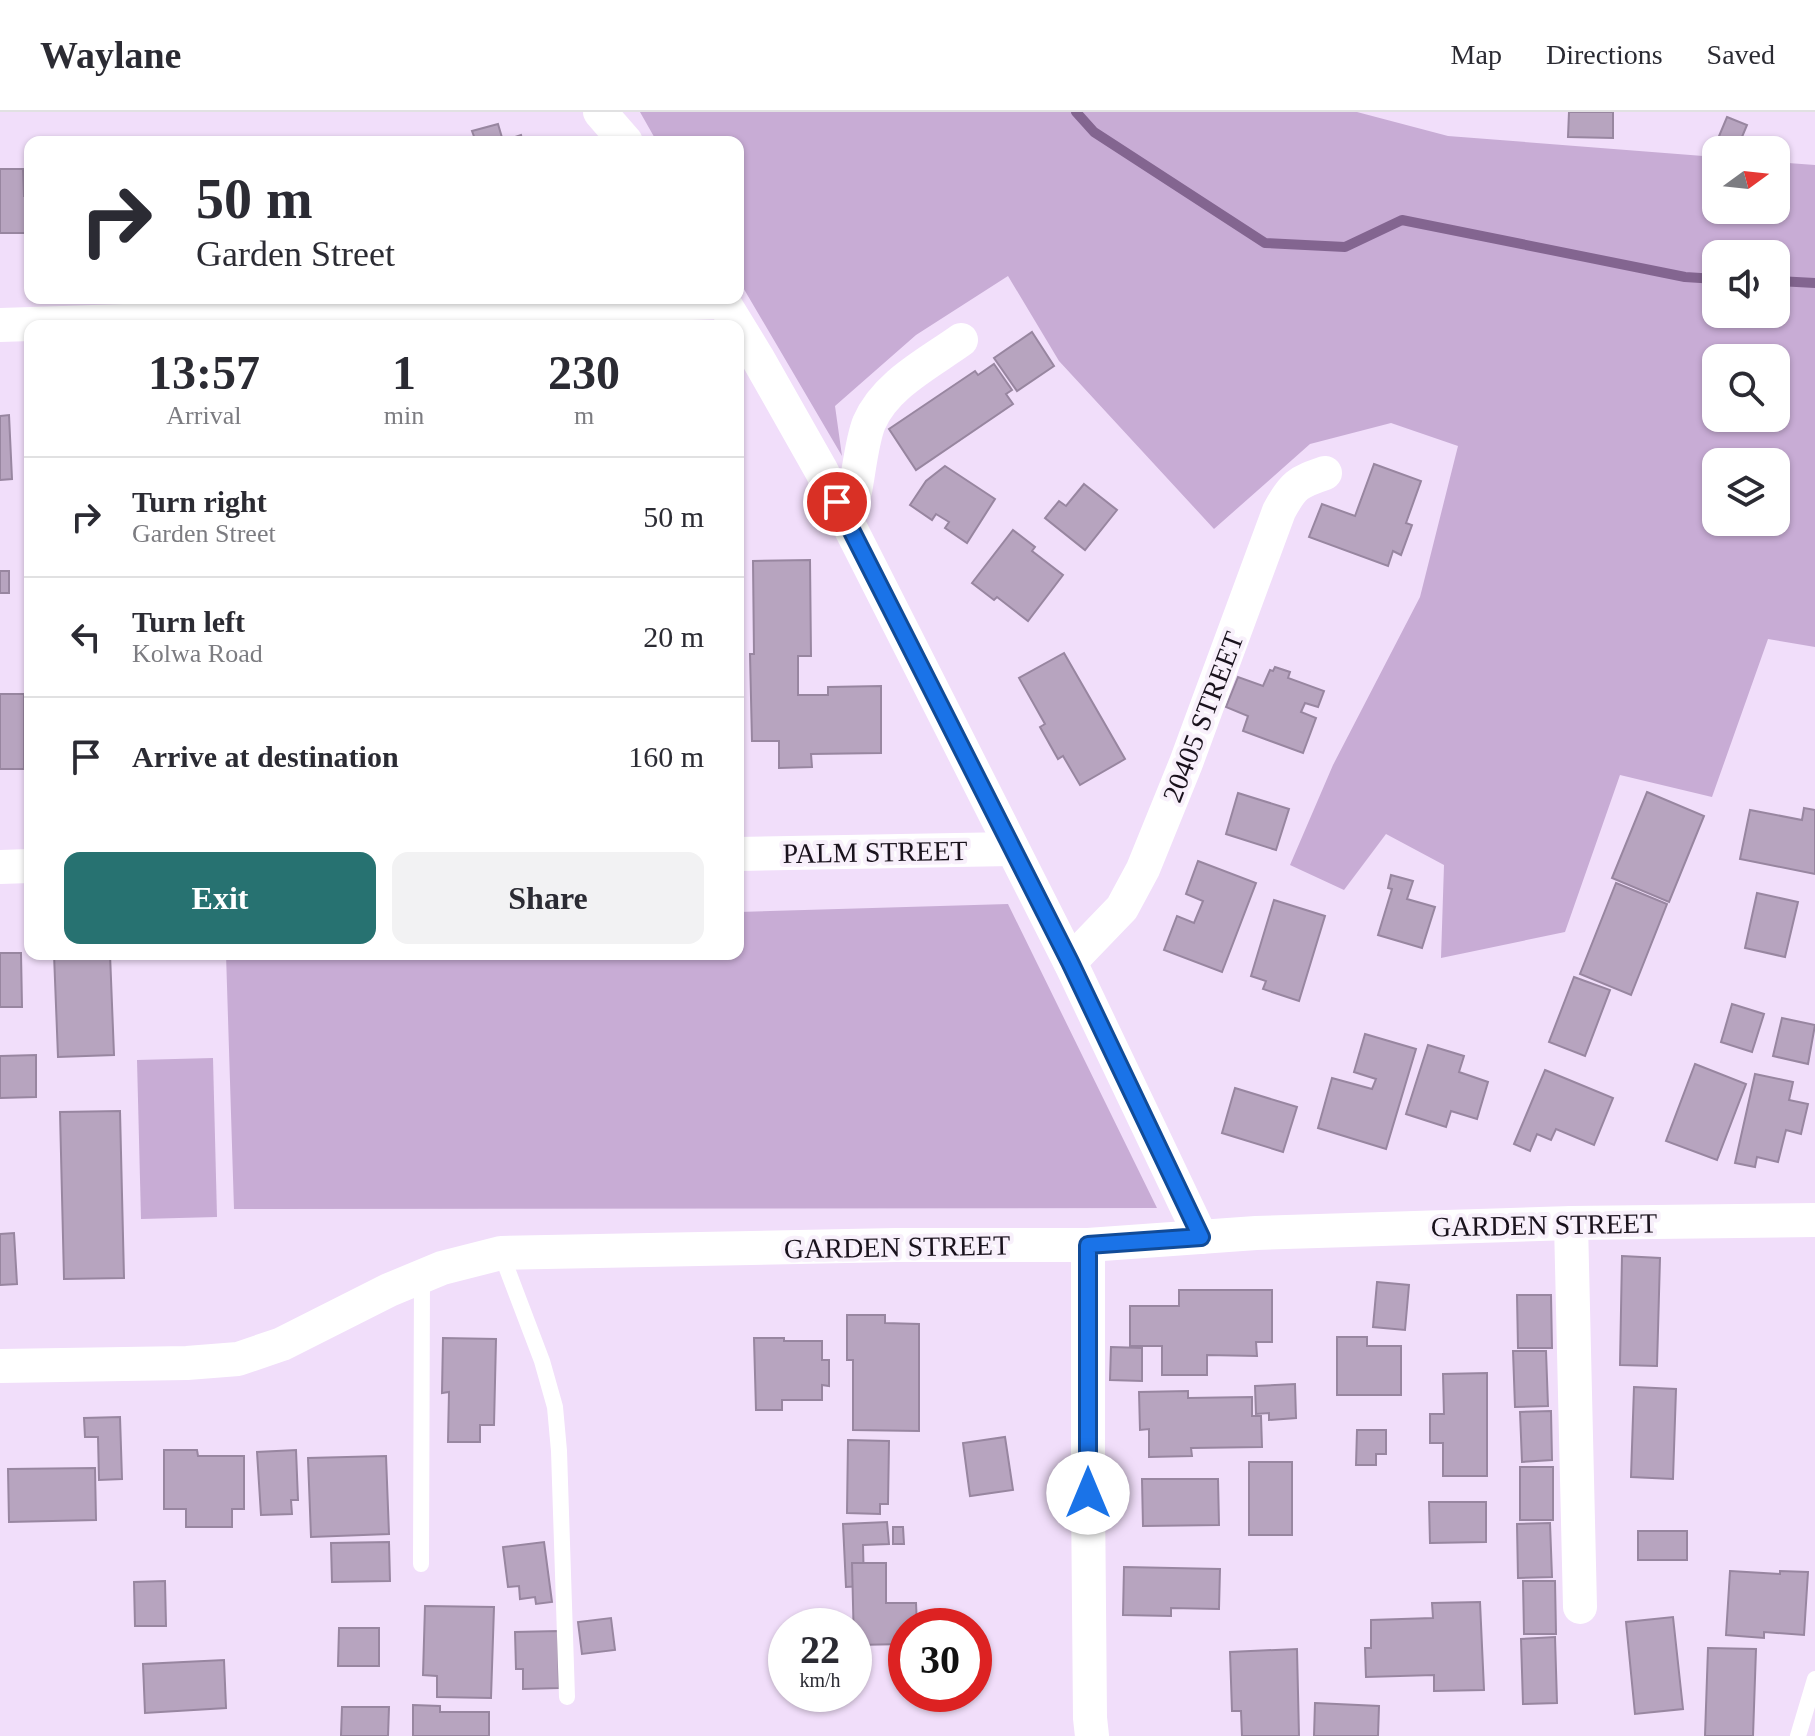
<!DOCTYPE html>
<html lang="en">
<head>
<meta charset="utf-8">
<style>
	:root { --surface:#fff; --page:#f2f2f3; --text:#2b2b33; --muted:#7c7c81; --line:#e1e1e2; --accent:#277271 }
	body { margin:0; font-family:"Times New Roman",serif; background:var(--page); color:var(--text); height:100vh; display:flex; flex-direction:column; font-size:30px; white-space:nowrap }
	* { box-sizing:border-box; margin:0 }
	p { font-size:26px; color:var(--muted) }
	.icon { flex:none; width:44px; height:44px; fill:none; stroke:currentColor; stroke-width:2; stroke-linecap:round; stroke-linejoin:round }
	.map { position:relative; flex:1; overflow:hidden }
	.panel { position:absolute; left:24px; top:208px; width:720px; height:640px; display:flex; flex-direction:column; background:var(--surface); border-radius:16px; box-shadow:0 2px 6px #0004 }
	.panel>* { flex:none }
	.guide { position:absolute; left:24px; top:24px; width:720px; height:168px; border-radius:16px; box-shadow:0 2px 6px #0004; background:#fff; color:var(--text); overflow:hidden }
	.needle { width:52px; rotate:75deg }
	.controls { position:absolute; left:1702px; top:24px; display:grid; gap:16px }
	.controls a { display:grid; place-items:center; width:88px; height:88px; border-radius:16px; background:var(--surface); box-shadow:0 2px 6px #0004; font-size:40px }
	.speed { position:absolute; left:768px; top:1496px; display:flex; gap:16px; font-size:40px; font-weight:700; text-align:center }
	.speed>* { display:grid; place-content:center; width:104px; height:104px; border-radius:50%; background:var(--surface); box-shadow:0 2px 6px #0004; line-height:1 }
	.speed small { font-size:20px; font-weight:400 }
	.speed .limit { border:12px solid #d22; background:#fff; color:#111 }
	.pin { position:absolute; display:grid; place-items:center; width:68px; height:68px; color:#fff; margin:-34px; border:4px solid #fff; border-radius:50%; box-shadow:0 2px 8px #0007 }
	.me { position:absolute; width:88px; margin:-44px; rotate:0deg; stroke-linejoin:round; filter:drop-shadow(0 0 6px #0008) }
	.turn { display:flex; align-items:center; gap:28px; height:168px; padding:0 40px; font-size:36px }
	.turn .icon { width:104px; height:104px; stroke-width:2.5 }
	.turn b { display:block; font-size:56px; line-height:68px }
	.eta { display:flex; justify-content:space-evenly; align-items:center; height:136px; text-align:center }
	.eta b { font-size:48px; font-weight:700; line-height:56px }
	.button { display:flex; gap:16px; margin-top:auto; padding:16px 40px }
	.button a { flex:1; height:92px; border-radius:16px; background:var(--accent); color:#fff; font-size:32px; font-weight:700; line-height:92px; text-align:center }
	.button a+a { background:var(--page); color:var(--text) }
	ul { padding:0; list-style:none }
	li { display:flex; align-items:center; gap:24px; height:120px; padding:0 40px; border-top:2px solid var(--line) }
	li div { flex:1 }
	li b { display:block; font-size:30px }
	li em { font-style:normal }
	header { display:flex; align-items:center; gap:48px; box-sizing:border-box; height:112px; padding:0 40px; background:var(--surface); border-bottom:2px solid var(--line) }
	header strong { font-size:38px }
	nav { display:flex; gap:44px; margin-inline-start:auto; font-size:28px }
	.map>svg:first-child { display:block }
</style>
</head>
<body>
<header>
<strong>Waylane</strong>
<nav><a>Map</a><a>Directions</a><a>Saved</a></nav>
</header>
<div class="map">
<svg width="1815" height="1624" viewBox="0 0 1815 1624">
	<rect width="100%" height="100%" fill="#f1defa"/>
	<!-- green -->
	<g fill="#c8acd5" fill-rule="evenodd">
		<path d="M640,0H1357L1448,24L1716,45V98H1776V50L1815,53V535L1768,527L1712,685L1620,663L1565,820L1441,846L1444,753L1386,722L1344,778L1290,753L1333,653L1420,485L1458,334L1391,311L1310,332L1214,417L1059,249L1008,164L916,223L835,294L842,344L738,167V30H657ZM1716,142H1776V202H1716ZM1716,246H1776V306H1716ZM1716,350H1776V410H1716Z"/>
		<path d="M1008,792L1157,1096L234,1097L226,842H738V800Z"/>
		<path d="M213,946L217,1105L141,1107L137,948Z"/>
	</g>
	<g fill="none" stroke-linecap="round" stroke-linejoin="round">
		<!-- stream -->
		<g stroke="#836590" stroke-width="10">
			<path d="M1076,0L1094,20L1265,131L1345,135L1402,108L1685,165L1716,167"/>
			<path d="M1776,169L1815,171"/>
		</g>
	</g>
	<!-- building -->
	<g fill="#b7a4bf" stroke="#9886a0" stroke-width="2">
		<path d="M1569,0H1613V26L1568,25Z"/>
		<path d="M1727,5L1747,13L1737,37L1717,29Z"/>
		<path d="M498,12L503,29L521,23L523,30H476L472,19Z"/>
		<path d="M0,57H23L24,84H30V121H0Z"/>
		<path d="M1032,220L1054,254L1017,279L994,246Z"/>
		<path d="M994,252L1012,278L1006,282L1013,292L916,358L889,317L975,259L978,263Z"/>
		<path d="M9,303L12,367L0,368V304Z"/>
		<path d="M1374,352L1421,369L1406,411L1412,413L1401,443L1393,439L1388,454L1309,425L1322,392L1355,404Z"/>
		<path d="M945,354L995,387L967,431L945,416L949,410L936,402L932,408L910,393L926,369Z"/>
		<path d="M1084,372L1117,398L1085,438L1045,406L1059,389L1066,394Z"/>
		<path d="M1013,418L1035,435L1032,439L1063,463L1028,509L997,485L994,488L972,471Z"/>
		<path d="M810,448L811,544H798V583H828V575L881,574V641L811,642L812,655L779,656V629H752L750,542H754L753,449Z"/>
		<rect x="0" y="459" width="9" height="22"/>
		<path d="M1064,541L1125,647L1080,673L1063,644L1058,647L1040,615L1045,612L1019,566Z"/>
		<path d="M1275,555L1290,560L1288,566L1324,579L1318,595L1305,591L1301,600L1316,606L1303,641L1243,619L1248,604L1226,595L1238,565L1263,574L1270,558L1273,559Z"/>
		<rect x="0" y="582" width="24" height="75"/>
		<path d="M1647,680L1704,704L1669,790L1612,766Z"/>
		<path d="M1238,681L1289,697L1276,738L1226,722Z"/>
		<path d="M1804,696L1815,698V762L1740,747L1750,698L1802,708Z"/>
		<path d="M1198,749L1256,771L1222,860L1164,838L1177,804L1194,811L1203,789L1186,782Z"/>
		<path d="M1391,763L1413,769L1407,787L1435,795L1422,836L1378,823L1392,777L1388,776Z"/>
		<path d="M1616,771L1667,792L1631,883L1580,862Z"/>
		<path d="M1757,781L1798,790L1785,845L1745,836Z"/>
		<path d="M1274,788L1325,804L1299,889L1263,877L1266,869L1251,864Z"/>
		<path d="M0,841H21L22,895H0Z"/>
		<path d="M54,842H110L114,943L58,945Z"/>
		<path d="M1574,865L1610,878L1585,944L1549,930Z"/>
		<path d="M1732,892L1764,902L1752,940L1721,930Z"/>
		<path d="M1782,906L1815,913L1808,952L1773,944Z"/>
		<path d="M1365,922L1416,937L1386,1037L1318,1016L1332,966L1372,977L1376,967L1354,960Z"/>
		<path d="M1428,933L1464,944L1459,960L1488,970L1477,1007L1451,999L1446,1015L1406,1002Z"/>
		<path d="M36,943V985L0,986V944Z"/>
		<path d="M1695,952L1746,972L1717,1048L1666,1029Z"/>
		<path d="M1545,958L1613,986L1594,1033L1556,1017L1551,1028L1537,1022L1530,1039L1514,1032Z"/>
		<path d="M1755,962L1793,970L1789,988L1808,992L1801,1022L1786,1018L1778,1050L1757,1045L1755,1055L1735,1051Z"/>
		<path d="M1235,976L1297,995L1283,1040L1222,1021Z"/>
		<path d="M120,999L124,1166L64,1167L60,1000Z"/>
		<path d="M14,1121L17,1172L0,1173V1122Z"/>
		<path d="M1622,1144L1660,1146L1657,1254L1620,1253Z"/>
		<path d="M1377,1170L1409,1173L1405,1218L1373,1215Z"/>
		<path d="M1179,1178H1272V1230H1256L1257,1244L1207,1243V1263H1162V1234H1130V1194H1179Z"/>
		<path d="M1517,1183H1551L1552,1236H1518Z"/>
		<path d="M847,1203H885V1211L919,1212V1319L853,1318V1248H847Z"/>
		<path d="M1337,1225H1367V1234H1401V1283H1337Z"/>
		<path d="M443,1226L496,1227L494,1313H480V1330H448L449,1280L442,1281Z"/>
		<path d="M754,1226H784V1229H822V1248H829V1274L822,1273V1288H782V1298H756Z"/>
		<path d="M1111,1235L1142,1236V1269L1110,1268Z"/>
		<path d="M1513,1239H1546L1548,1294L1515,1295Z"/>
		<path d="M1487,1261V1364H1443V1331H1430V1302H1444L1443,1262Z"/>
		<path d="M1295,1272L1296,1306L1269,1308V1301L1256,1302L1255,1274Z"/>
		<path d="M1634,1275L1676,1277L1673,1367L1631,1365Z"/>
		<path d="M1188,1279V1286L1252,1285V1304H1261L1262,1335L1191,1336L1192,1344L1149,1345V1317L1140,1318L1139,1280Z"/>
		<path d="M1551,1299L1552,1348L1522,1350L1520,1300Z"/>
		<path d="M120,1305L122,1367L99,1368L98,1325H85L84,1306Z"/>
		<path d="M1357,1318H1386V1342H1376V1353H1356Z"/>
		<path d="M1005,1325L1013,1378L970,1384L963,1331Z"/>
		<path d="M848,1328L889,1329L888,1392H880V1402L847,1401Z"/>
		<path d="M164,1338H197L198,1344H244V1397H232V1415H186V1397H164Z"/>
		<path d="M296,1338L298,1388H291L292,1402L261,1403L257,1340Z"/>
		<path d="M386,1344L389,1422L311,1425L308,1346Z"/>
		<rect x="1249" y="1350" width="43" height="73"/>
		<rect x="1520" y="1355" width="33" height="53"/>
		<path d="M95,1356L96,1408L9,1410L8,1357Z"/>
		<path d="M1142,1367H1218L1219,1413L1143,1414Z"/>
		<path d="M1429,1390H1486V1430L1430,1431Z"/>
		<path d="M887,1410L889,1432L863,1433L864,1474L846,1475L843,1412Z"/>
		<path d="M1550,1411L1552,1465L1518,1466L1517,1412Z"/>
		<path d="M893,1415H903L904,1432H893Z"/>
		<rect x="1638" y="1419" width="49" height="29"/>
		<path d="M389,1430L390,1469L332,1470L331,1431Z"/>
		<path d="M544,1430L552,1490L536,1492L535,1485L520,1487L519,1474L508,1475L503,1435Z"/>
		<path d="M852,1451H886V1491H916L917,1514H906V1532L854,1533Z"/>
		<path d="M1124,1455L1220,1457L1219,1497L1171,1496V1504L1123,1503Z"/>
		<path d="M1730,1459L1780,1462V1459L1808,1460L1804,1523L1764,1520V1526L1726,1523Z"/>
		<path d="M165,1469L166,1514H135L134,1470Z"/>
		<path d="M1523,1469H1555L1556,1522H1524Z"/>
		<path d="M1480,1490L1484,1578L1434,1579V1563L1366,1565L1365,1536H1371V1508L1433,1506L1432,1491Z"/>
		<path d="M425,1494L494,1495L491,1586L437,1585V1564L423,1563Z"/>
		<path d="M1673,1505L1683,1597L1635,1602L1626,1510Z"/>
		<path d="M611,1506L615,1538L582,1542L578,1510Z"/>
		<path d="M339,1516H379V1554H338Z"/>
		<path d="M558,1519L559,1576L523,1577V1557H516L515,1520Z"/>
		<path d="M1555,1525L1557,1591L1523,1592L1521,1527Z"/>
		<path d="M1708,1536L1756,1537L1753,1624H1705Z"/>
		<path d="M1297,1537L1299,1624H1242L1241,1599H1232L1230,1540Z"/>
		<path d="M224,1548L226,1596L145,1601L143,1552Z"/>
		<path d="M1315,1591L1379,1594L1378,1624H1314Z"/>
		<path d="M413,1593L440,1594V1600H489V1624H413Z"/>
		<path d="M342,1595H389L388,1624H341Z"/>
	</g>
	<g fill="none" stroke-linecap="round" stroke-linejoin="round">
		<!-- service -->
		<g stroke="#fff" stroke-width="16">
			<path d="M501,1141L542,1249L555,1295L559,1339L567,1585"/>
			<path d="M421,1452L422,1165"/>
			<path d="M1798,1624L1815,1567"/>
		</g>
		<!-- minor -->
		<g stroke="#fff" stroke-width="34">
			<path d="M600,0L626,30"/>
			<path d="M721,186L757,245L821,358L1070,850L1201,1125"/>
			<path d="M0,213L723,190"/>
			<path d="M837,390L852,384L855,379C859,359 862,328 869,311C885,273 929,251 961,228"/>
			<path d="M738,742L1012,737"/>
			<path d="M0,755L30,754"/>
			<path d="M1070,850L1122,796L1143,757L1186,651L1279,399C1293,373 1298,370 1325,361"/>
			<path d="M1571,1111L1580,1495"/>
			<path d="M1088,1133V1381L1090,1606L1092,1624"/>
			<path d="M0,1254L187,1251L238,1247L282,1232L389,1178L442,1156L501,1141L896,1133H1088L1256,1121L1571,1111L1815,1108"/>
		</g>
	</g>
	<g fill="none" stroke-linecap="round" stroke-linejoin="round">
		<!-- route casing -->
		<g stroke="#114b97" stroke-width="20">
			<path id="route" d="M837,390L1070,850L1201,1125L1088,1133V1381"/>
		</g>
		<!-- route -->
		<use href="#route" stroke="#1a73e8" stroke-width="14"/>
	</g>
	<g text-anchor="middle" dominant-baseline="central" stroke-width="8" stroke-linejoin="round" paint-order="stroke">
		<!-- street labels -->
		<g font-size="28" fill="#19121c" stroke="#f8f0fb">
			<text transform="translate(1203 605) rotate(-69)">20405 STREET</text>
			<text transform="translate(875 740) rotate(-1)">PALM STREET</text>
			<text transform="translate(1544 1113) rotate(-1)">GARDEN STREET</text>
			<text transform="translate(897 1135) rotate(-1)">GARDEN STREET</text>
		</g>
	</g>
</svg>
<div class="controls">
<a><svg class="needle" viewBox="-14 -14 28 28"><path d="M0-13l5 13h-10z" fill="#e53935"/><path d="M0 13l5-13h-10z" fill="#7c7c81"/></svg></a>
<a><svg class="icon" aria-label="sound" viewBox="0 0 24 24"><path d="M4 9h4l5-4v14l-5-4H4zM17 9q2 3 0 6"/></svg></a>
<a><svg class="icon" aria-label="search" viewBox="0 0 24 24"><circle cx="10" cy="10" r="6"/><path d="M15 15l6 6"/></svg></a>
<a><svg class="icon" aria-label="layers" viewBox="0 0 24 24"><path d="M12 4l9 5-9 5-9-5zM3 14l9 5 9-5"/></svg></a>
</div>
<div class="speed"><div>22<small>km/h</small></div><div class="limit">30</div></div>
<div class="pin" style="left:837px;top:390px;background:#d93025"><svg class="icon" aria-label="arrive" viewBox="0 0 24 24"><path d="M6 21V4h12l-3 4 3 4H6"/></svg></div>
<svg class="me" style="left:1088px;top:1381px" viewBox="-20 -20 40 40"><circle r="19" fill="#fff"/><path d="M0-13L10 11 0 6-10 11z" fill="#1a73e8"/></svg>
<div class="guide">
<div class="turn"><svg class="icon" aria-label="right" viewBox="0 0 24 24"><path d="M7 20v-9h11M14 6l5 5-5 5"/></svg><div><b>50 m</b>Garden Street</div></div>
</div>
<section class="panel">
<div class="eta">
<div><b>13:57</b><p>Arrival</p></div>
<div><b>1</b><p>min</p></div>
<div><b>230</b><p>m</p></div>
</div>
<ul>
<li><svg class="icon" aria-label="right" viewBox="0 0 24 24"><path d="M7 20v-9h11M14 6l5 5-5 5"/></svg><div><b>Turn right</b><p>Garden Street</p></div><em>50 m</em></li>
<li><svg class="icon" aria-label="left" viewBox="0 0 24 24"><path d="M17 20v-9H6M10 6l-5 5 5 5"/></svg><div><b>Turn left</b><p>Kolwa Road</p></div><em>20 m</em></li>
<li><svg class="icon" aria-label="arrive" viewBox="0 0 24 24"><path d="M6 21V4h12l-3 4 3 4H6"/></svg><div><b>Arrive at destination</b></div><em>160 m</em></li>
</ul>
<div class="button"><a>Exit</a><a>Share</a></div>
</section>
</div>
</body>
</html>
